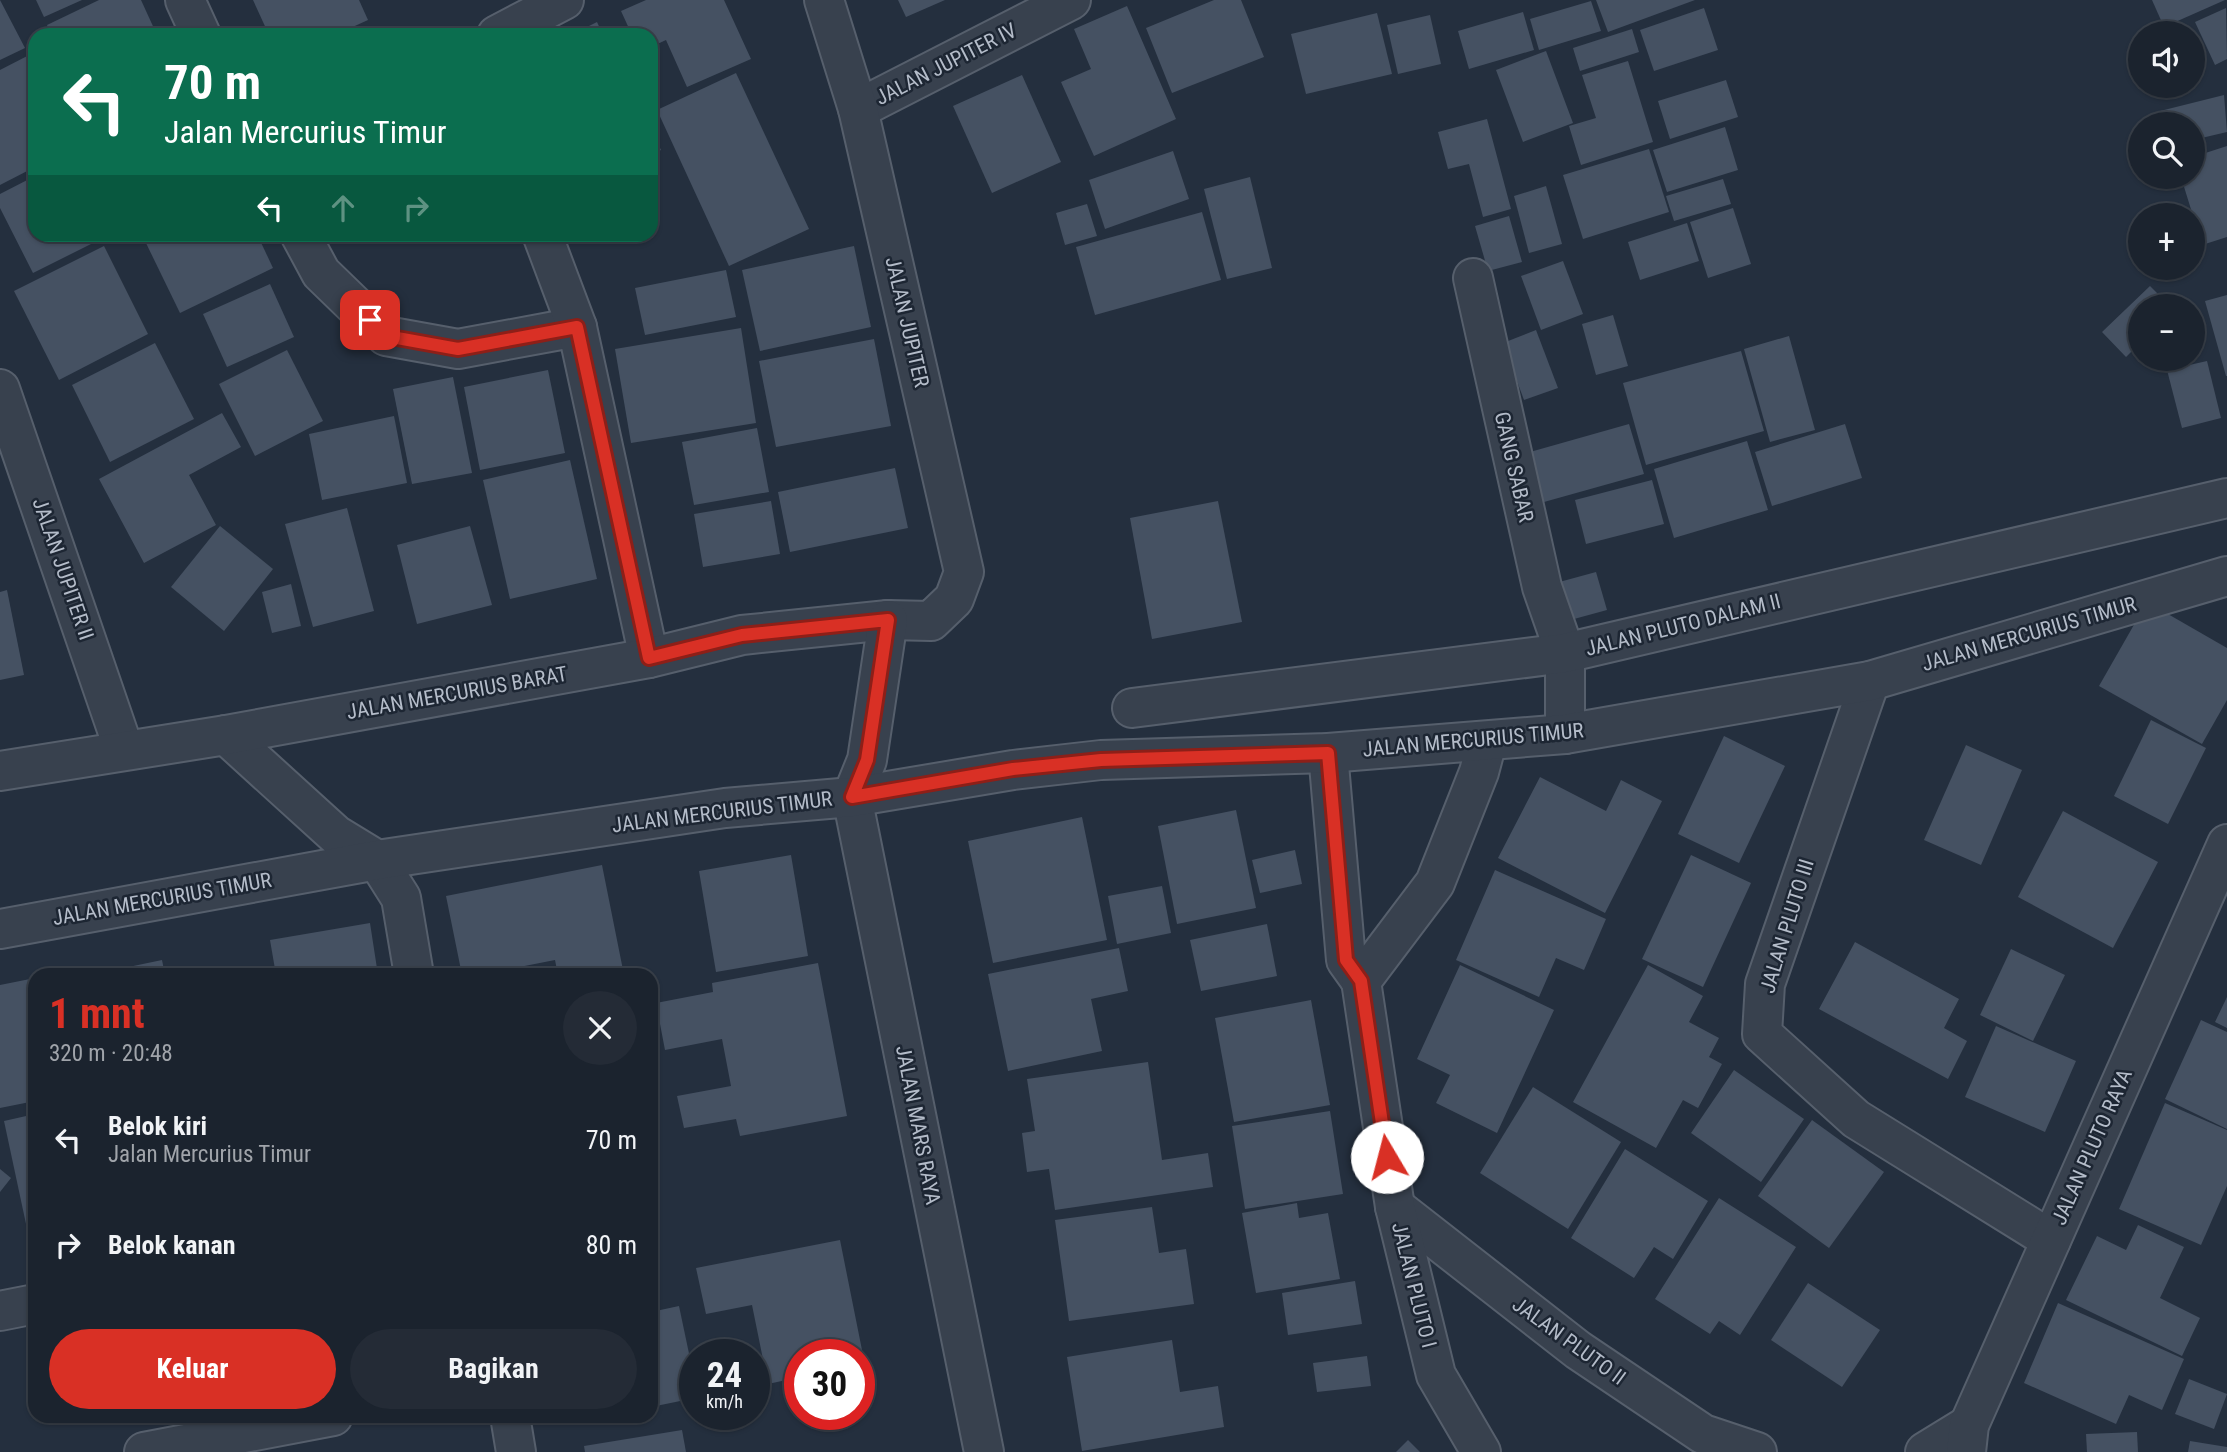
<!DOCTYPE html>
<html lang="id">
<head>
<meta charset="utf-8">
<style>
	:root { --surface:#1b232e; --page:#242b36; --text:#f1f3f6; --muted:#a0a4aa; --line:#39404a; --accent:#d93025 }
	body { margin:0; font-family:"Roboto Condensed",sans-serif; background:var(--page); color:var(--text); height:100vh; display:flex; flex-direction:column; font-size:26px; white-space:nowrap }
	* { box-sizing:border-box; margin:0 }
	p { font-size:23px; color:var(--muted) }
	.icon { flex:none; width:38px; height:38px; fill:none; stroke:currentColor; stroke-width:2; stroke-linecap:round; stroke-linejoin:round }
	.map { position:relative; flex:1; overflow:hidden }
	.details { position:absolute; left:28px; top:968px; width:630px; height:455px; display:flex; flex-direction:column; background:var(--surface); border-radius:21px; box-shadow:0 2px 5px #0004,0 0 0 2px var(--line) }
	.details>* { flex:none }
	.hud { position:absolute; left:28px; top:28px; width:630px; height:214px; border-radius:21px; box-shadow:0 2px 5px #0004,0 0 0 2px var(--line); background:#0b6e4f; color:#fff; overflow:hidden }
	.fabs { position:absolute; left:2128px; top:21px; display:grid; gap:14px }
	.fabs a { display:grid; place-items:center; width:77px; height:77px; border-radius:50%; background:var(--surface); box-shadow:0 2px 5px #0004,0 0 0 2px var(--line); font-size:35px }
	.speed { position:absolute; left:679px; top:1339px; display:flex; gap:14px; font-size:35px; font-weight:700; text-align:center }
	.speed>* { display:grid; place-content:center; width:91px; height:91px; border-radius:50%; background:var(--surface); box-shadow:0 2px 5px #0004,0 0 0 2px var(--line); line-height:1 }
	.speed small { font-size:18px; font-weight:400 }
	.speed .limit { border:10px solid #d22; background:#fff; color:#111 }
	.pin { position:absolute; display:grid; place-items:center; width:60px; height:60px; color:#fff; margin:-30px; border-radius:14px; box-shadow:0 4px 10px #0006 }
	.me { position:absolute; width:77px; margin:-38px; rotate:352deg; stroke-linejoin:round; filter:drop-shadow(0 0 5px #0008) }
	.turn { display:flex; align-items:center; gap:24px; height:147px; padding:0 21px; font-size:32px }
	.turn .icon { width:91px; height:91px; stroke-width:2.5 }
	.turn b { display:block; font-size:49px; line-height:60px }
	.lanes { display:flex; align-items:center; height:66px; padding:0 21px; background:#0003; justify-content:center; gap:35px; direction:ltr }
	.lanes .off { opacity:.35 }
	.round { display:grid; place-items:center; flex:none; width:74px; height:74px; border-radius:37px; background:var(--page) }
	.head { display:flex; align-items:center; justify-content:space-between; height:119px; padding:0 21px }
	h1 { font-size:42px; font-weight:700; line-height:52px; color:var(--accent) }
	.action { display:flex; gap:14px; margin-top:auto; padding:14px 21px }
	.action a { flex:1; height:80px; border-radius:42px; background:var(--accent); color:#fff; font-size:28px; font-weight:700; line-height:80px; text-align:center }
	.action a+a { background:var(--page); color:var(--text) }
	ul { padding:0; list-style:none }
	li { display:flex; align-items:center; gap:21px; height:105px; padding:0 21px }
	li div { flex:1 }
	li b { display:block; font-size:26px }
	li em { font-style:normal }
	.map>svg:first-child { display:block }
</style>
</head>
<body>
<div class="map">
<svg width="2227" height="1452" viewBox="0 0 2227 1452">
	<rect width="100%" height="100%" fill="#242f3e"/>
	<!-- building -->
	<g fill="#455162">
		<path d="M0,0L25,48L0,60Z"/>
		<path d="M36,0H82L44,17Z"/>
		<path d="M99,0H141L157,35H51L47,25Z"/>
		<path d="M253,0H359L368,20L335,35H269Z"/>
		<path d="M646,0H724L751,59L687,87L666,40L651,47V35H632L621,11Z"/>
		<path d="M898,0H945L906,17Z"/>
		<path d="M1214,0H1241L1264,57L1172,93L1146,28Z"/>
		<path d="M1596,0H1695L1608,32Z"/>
		<path d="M2152,0H2225L2164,27Z"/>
		<path d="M1591,1L1601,31L1539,50L1530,19Z"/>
		<path d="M1127,6L1176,119L1094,156L1061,82L1091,69L1074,29Z"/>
		<path d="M1704,8L1718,50L1654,71L1640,30Z"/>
		<path d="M2226,8L2227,59L2215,65L2195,22Z"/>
		<path d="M1523,12L1534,50L1469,69L1458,31Z"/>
		<path d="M1377,13L1392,74L1306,94L1291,34Z"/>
		<path d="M1430,15L1441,64L1398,74L1387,25Z"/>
		<path d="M597,22L603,35H571Z"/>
		<path d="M1632,29L1639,52L1580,71L1573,48Z"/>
		<path d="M1546,51L1573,123L1523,142L1496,70Z"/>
		<path d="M33,53L35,167L0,185V70Z"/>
		<path d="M1628,61L1653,142L1581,165L1569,126L1596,118L1582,75Z"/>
		<path d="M736,73L809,229L729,266L657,110Z"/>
		<path d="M1022,75L1061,162L992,193L953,106Z"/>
		<path d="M1726,80L1738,117L1670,139L1658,101Z"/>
		<path d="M2224,95L2227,132L2193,140V124H2163L2160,111Z"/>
		<path d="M1487,119L1511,209L1483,217L1469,164L1448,169L1438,132Z"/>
		<path d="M1725,127L1738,170L1667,192L1653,150Z"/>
		<path d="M651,130L661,150L651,155Z"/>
		<path d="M2227,146V237L2202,245L2181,177H2193V157Z"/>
		<path d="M1649,149L1669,212L1583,239L1563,175Z"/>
		<path d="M1173,151L1189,199L1105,229L1089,180Z"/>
		<path d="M35,176V234H99L101,239L33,273L0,208V194Z"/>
		<path d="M1250,177L1272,268L1227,279L1204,189Z"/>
		<path d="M1723,179L1731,204L1674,221L1666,196Z"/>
		<path d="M1546,186L1562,244L1529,253L1514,196Z"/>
		<path d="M1087,204L1097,236L1065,245L1056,213Z"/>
		<path d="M1733,208L1751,264L1708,278L1690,222Z"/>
		<path d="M1202,212L1221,280L1095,315L1076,247Z"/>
		<path d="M1509,216L1522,262L1488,271L1475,226Z"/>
		<path d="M1687,223L1699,261L1640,280L1628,242Z"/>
		<path d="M159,234H257L273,268L180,313L145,241Z"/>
		<path d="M104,246L148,334L59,380L14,291Z"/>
		<path d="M854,246L871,327L760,351L742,270Z"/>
		<path d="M1563,261L1583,314L1541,330L1521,276Z"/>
		<path d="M726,270L736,317L645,335L635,288Z"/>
		<path d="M270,284L294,337L227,367L203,314Z"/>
		<path d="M2150,286L2170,306H2140V343L2126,357L2102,332Z"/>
		<path d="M2227,295V376H2226L2205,301Z"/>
		<path d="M1613,315L1628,366L1596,375L1582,324Z"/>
		<path d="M741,328L756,423L631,443L615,349Z"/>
		<path d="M1536,330L1558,388L1524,400L1503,343Z"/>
		<path d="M1789,336L1815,430L1770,442L1744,349Z"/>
		<path d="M874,339L891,426L776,447L759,361Z"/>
		<path d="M155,343L194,419L110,462L72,385Z"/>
		<path d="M287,350L323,421L255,456L219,384Z"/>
		<path d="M1741,351L1764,431L1646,465L1623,383Z"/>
		<path d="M2207,361L2221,418L2182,428L2167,370Z"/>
		<path d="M548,370L565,453L480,470L464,387Z"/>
		<path d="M453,377L472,473L412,484L393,389Z"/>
		<path d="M222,413L241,447L189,475L216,525L144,563L99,479Z"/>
		<path d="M394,416L407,483L322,500L309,434Z"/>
		<path d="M1629,424L1644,474L1544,502L1530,452Z"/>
		<path d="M1845,424L1862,478L1772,506L1755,452Z"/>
		<path d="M757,428L769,492L694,505L682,442Z"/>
		<path d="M1747,441L1768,510L1674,538L1654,469Z"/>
		<path d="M570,460L597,579L510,599L483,480Z"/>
		<path d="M895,468L908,528L790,552L778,492Z"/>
		<path d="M1652,480L1664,524L1586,544L1575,500Z"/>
		<path d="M771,501L780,554L703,567L694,514Z"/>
		<path d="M1218,501L1242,622L1152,639L1130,518Z"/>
		<path d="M347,508L374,611L313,627L285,524Z"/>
		<path d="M220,526L273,569L224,631L171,587Z"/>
		<path d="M470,526L492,605L417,624L397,545Z"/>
		<path d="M1596,572L1607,610L1563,622L1552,584Z"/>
		<path d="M291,584L301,626L272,633L262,592Z"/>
		<path d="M7,590L24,675L0,680V592Z"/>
		<path d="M2147,602L2227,648V700L2202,744L2099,686Z"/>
		<path d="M2151,720L2206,748L2168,824L2114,796Z"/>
		<path d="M1724,736L1785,766L1739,863L1678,834Z"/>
		<path d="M1966,745L2022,770L1981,865L1924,840Z"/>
		<path d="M1540,777L1606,811L1621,780L1662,801L1605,913L1498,858Z"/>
		<path d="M1236,810L1256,908L1177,924L1158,826Z"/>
		<path d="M2063,811L2158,862L2113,948L2018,897Z"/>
		<path d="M1082,817L1107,940L993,963L968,841Z"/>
		<path d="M1295,850L1302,884L1260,893L1252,860Z"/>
		<path d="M791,855L808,956L716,972L699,871Z"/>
		<path d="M1691,855L1751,883L1703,987L1642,959Z"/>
		<path d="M602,865L624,975H558L555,960L478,975H462L446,896Z"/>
		<path d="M1495,870L1606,919L1584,970L1556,958L1539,997L1456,960Z"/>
		<path d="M1162,886L1171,933L1117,944L1108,896Z"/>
		<path d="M370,923L378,975H276L270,940Z"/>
		<path d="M1267,924L1277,976L1201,991L1190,940Z"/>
		<path d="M1855,942L1959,999L1944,1028L1967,1041L1948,1079L1819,1009Z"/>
		<path d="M1119,948L1128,991L1091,999L1102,1051L1008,1071L988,974Z"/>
		<path d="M2011,949L2065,975L2033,1041L1980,1015Z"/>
		<path d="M162,960L165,975H95V974Z"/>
		<path d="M818,963L847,1116L740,1136L736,1119L684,1128L677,1096L731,1086L722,1039L665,1050L656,1003L713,992L712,983Z"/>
		<path d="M1460,965L1554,1010L1497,1133L1436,1103L1450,1075L1417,1059Z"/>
		<path d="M1648,965L1703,996L1689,1022L1719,1038L1709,1057L1722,1064L1698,1108L1683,1100L1656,1148L1573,1102Z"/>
		<path d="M550,966L552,975H511V973Z"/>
		<path d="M35,978V1101L0,1108V985Z"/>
		<path d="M2227,997V1028L2215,1022Z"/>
		<path d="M1311,1000L1330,1105L1234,1122L1215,1018Z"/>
		<path d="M2201,1020L2227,1032V1129L2165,1099Z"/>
		<path d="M1996,1026L2076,1061L2045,1132L1965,1097Z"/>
		<path d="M1148,1062L1162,1160L1208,1153L1213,1187L1055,1210L1049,1169L1027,1172L1022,1133L1035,1131L1027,1079Z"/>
		<path d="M1734,1070L1804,1119L1761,1182L1691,1133Z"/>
		<path d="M1533,1087L1621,1142L1568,1229L1480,1173Z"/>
		<path d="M2165,1103L2227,1130V1186L2201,1245L2119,1209Z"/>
		<path d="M1330,1111L1343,1194L1245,1209L1232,1126Z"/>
		<path d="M35,1114V1236L29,1238L4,1121Z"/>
		<path d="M1812,1120L1884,1172L1829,1248L1758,1196Z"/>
		<path d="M1625,1149L1708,1201L1673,1259L1654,1247L1634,1278L1571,1238Z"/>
		<path d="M0,1169L11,1178L0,1192Z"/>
		<path d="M1719,1198L1796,1247L1740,1335L1719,1321L1710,1334L1655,1299Z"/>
		<path d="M1297,1203L1299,1218L1328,1213L1340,1279L1256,1293L1242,1213Z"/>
		<path d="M1152,1207L1159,1253L1186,1249L1194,1304L1069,1321L1055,1220Z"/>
		<path d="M2138,1225L2184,1247L2160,1298L2200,1318L2182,1356L2066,1300L2097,1236L2126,1250Z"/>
		<path d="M840,1240L865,1365L859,1366V1354H800V1377L768,1384L752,1305L706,1314L696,1268Z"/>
		<path d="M1355,1281L1362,1324L1288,1335L1282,1293Z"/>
		<path d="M1808,1283L1880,1330L1842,1387L1771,1340Z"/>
		<path d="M2058,1303L2184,1359L2162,1410L2129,1395L2116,1424L2024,1383Z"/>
		<path d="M679,1306L695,1382V1398L651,1407V1312Z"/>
		<path d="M1172,1340L1180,1392L1218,1386L1224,1427L1082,1451L1067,1357Z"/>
		<path d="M1367,1356L1371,1386L1317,1392L1313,1363Z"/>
		<path d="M2189,1379L2227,1394L2214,1429L2175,1414Z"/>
		<path d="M682,1430L686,1452H585L584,1446Z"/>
		<path d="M2137,1432L2138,1452H2087L2086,1434Z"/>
		<path d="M1408,1440L1420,1452H1396Z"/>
		<path d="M2190,1441L2227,1447V1452H2188Z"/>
	</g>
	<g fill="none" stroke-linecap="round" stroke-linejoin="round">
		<!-- minor casing -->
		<g stroke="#565f6c" stroke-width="42">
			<g id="minor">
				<path d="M185,0L201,35"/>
				<path d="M497,35L564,0"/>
				<path d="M858,109L1071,0"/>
				<path d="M300,234L321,273L386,336L458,349L577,327"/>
				<path d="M542,234L577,327L649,658"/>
				<path d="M1473,278L1542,587L1565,653V734"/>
				<path d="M0,389L124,750"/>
				<path d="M1870,681L1765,984L1762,1034L1856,1119L2051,1240"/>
				<path d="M1132,708L1565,653L2227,498"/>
				<path d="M226,735L336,835L377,860L401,898L414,975"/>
				<path d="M1328,753L1346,960L1361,981"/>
				<path d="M0,771L226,735L649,658L742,635L888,620L931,621L954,599L964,572L858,109L824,0"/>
				<path d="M852,797L867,760L888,620"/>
				<path d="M1395,1207L1578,1350L1703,1434L1757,1452"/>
				<path d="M0,1311L35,1304"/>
				<path d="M510,1416L516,1452"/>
				<path d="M144,1452L333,1416"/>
				<path d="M1481,1452L1436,1375L1395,1207L1361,981L1435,883L1479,772L1487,742"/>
				<path d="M1925,1452L1969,1425"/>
				<path d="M1966,1452L1969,1425L2227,844"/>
			</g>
		</g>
		<!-- tertiary casing -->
		<g stroke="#565f6c" stroke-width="42">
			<g id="tertiary">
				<path d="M852,797L984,1452"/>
				<path d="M0,929L377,860L725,808L852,797L1013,770L1101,760L1328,753L1565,734L1870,681L2227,576"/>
			</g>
		</g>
		<!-- minor -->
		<use href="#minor" stroke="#38414e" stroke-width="38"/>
		<!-- tertiary -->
		<use href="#tertiary" stroke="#38414e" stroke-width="38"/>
	</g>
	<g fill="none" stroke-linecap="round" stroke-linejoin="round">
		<!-- route casing -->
		<g stroke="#8d1f18" stroke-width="18">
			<path id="route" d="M370,320L386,336L458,349L577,327L649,658L742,635L888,620L867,760L852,797L1013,769L1101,760L1328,753L1346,960L1361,981L1387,1157"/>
		</g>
		<!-- route -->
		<use href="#route" stroke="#d93025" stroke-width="12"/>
	</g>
	<g text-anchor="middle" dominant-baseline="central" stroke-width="5" stroke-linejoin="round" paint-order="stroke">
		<!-- street labels -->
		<g font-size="21" fill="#b4bcc9" stroke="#1d2633">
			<text transform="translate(946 64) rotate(-27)">JALAN JUPITER IV</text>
			<text transform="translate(907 322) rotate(77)">JALAN JUPITER</text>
			<text transform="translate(1514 467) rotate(77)">GANG SABAR</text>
			<text transform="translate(63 569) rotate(71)">JALAN JUPITER II</text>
			<text transform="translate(1683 625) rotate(-14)">JALAN PLUTO DALAM II</text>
			<text transform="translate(2029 634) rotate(-16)">JALAN MERCURIUS TIMUR</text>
			<text transform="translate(457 693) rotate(-10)">JALAN MERCURIUS BARAT</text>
			<text transform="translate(1473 740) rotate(-5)">JALAN MERCURIUS TIMUR</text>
			<text transform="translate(722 812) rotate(-7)">JALAN MERCURIUS TIMUR</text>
			<text transform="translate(162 899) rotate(-10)">JALAN MERCURIUS TIMUR</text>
			<text transform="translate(1787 926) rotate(-73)">JALAN PLUTO III</text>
			<text transform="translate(918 1125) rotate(79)">JALAN MARS RAYA</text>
			<text transform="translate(2092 1147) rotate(-66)">JALAN PLUTO RAYA</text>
			<text transform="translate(1414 1285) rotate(76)">JALAN PLUTO I</text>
			<text transform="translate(1569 1341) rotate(36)">JALAN PLUTO II</text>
		</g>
	</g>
</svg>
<div class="fabs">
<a><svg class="icon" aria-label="sound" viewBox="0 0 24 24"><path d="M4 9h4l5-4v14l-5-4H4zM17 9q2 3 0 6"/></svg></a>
<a><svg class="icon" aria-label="search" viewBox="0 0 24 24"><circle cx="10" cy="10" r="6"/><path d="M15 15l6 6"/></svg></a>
<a>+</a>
<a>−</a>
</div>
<div class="speed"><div>24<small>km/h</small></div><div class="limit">30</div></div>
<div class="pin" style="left:370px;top:320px;background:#d93025"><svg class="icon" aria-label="arrive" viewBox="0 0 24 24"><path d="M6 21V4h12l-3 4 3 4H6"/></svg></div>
<svg class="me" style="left:1387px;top:1157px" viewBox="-20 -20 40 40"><circle r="19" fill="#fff"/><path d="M0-13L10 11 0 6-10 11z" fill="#d93025"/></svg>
<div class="hud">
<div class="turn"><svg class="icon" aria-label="left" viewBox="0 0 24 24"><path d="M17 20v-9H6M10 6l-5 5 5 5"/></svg><div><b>70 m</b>Jalan Mercurius Timur</div></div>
<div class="lanes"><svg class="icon" aria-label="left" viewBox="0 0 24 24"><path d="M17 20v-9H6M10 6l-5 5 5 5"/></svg><svg class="icon off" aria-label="ahead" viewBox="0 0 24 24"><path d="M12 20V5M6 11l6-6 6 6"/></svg><svg class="icon off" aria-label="right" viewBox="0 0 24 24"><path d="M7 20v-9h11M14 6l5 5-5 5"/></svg></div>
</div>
<section class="details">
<div class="head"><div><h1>1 mnt</h1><p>320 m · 20:48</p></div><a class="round"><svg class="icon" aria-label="close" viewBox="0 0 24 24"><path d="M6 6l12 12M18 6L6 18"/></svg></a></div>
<ul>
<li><svg class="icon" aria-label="left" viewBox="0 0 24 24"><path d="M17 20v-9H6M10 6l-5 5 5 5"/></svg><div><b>Belok kiri</b><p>Jalan Mercurius Timur</p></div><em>70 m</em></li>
<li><svg class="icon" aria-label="right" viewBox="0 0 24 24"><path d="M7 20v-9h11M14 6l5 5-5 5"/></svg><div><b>Belok kanan</b></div><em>80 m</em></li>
</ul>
<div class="action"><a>Keluar</a><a>Bagikan</a></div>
</section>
</div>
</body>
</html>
